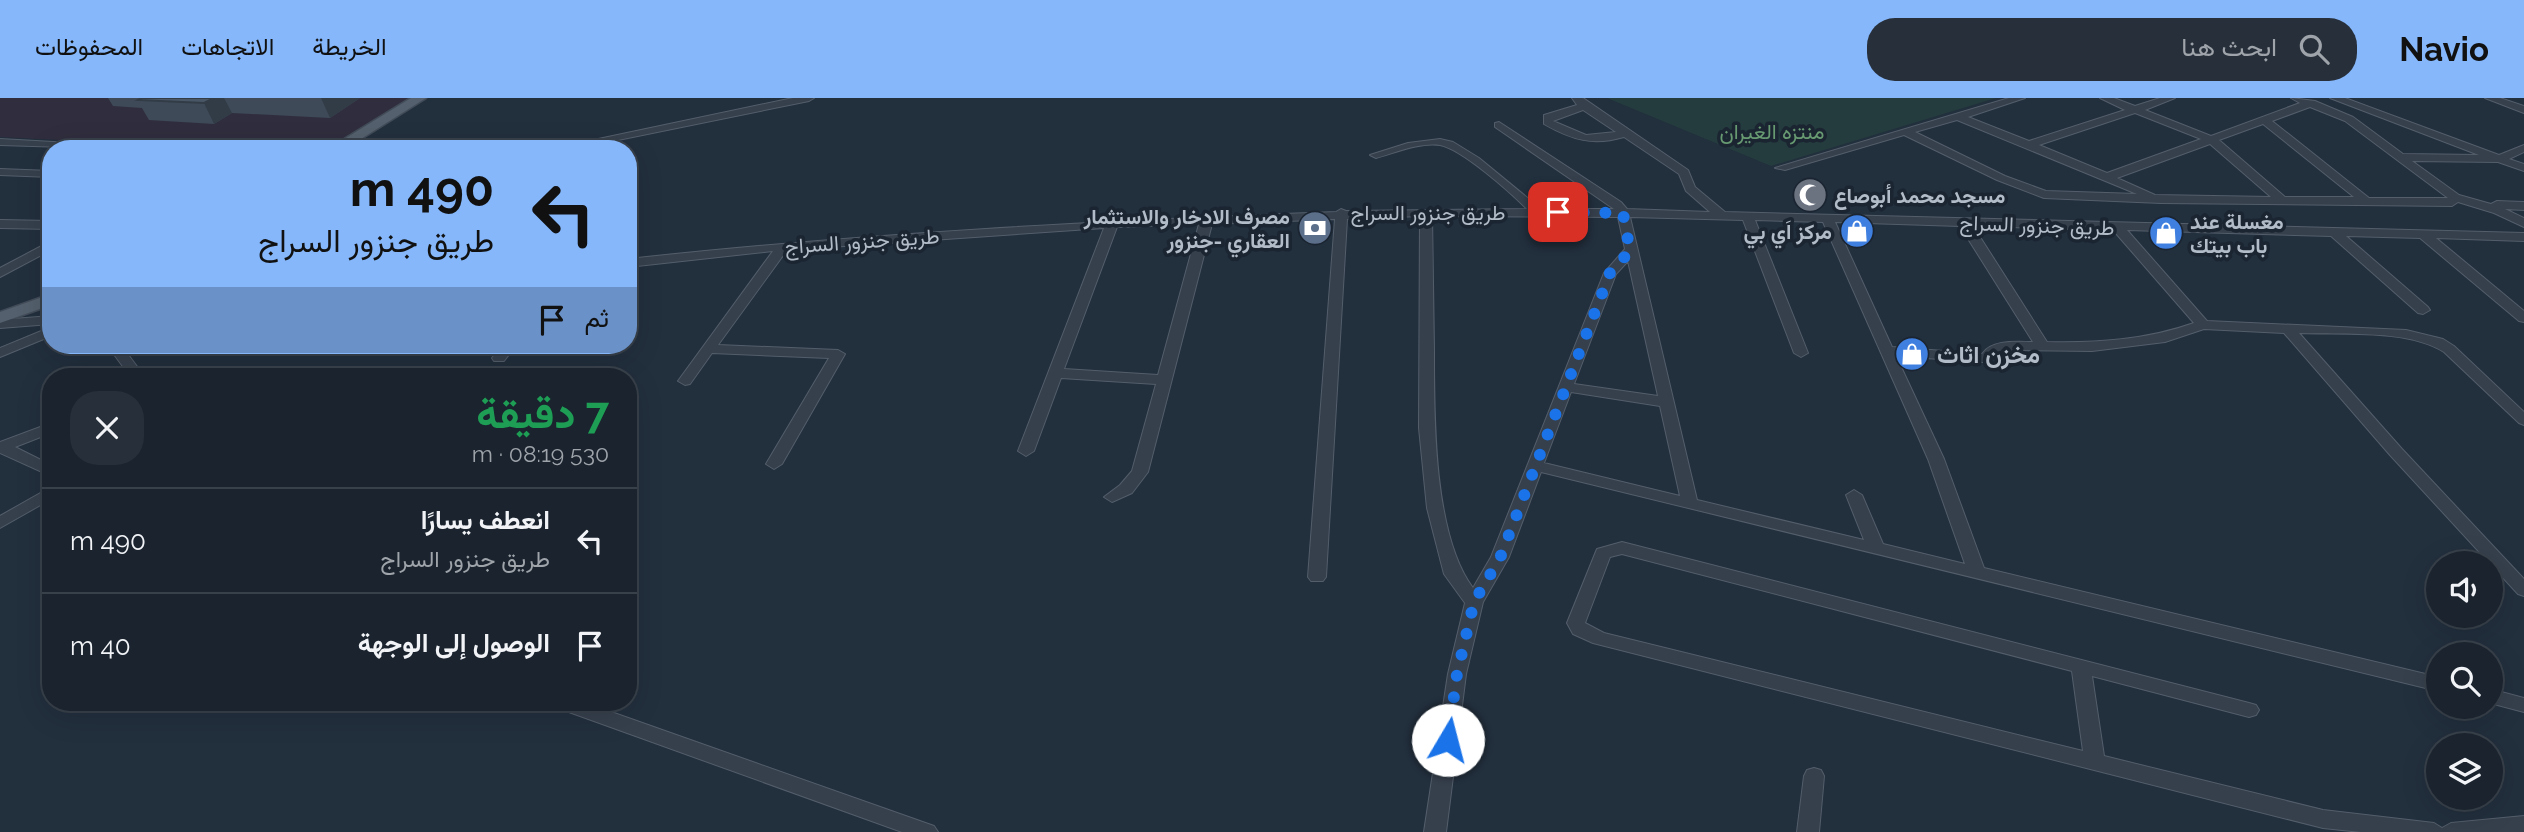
<!DOCTYPE html>
<html lang="ar">
<head>
<meta charset="utf-8">
<style>
	:root { --surface:#1a232e; --page:#272f3a; --text:#f1f3f6; --muted:#9fa4aa; --line:#38404a; --accent:#85b7fa }
	body { margin:0; font-family:Raleway,Vazirmatn,sans-serif; background:var(--page); color:var(--text); direction:rtl; height:100vh; display:flex; flex-direction:column; font-size:26px; white-space:nowrap }
	* { box-sizing:border-box; margin:0 }
	p { font-size:23px; color:var(--muted) }
	.icon { flex:none; width:38px; height:38px; fill:none; stroke:currentColor; stroke-width:2; stroke-linecap:round; stroke-linejoin:round }
	.map { position:relative; flex:1; overflow:hidden; direction:ltr }
	.sheet { position:absolute; left:42px; top:270px; width:595px; height:343px; display:flex; flex-direction:column; background:var(--surface); border-radius:28px; box-shadow:0 7px 28px #0002,0 0 0 2px var(--line); direction:rtl }
	.sheet>* { flex:none }
	.top-card { position:absolute; left:42px; top:42px; width:595px; height:214px; border-radius:28px; box-shadow:0 7px 28px #0002,0 0 0 2px var(--line); direction:rtl; background:#85b7fa; color:#111; overflow:hidden }
	.tools { position:absolute; left:2426px; top:453px; display:grid; gap:14px }
	.tools a { display:grid; place-items:center; width:77px; height:77px; border-radius:50%; background:var(--surface); box-shadow:0 7px 28px #0002,0 0 0 2px var(--line); font-size:35px }
	.pin { position:absolute; display:grid; place-items:center; width:60px; height:60px; color:#fff; margin:-30px; border-radius:14px; box-shadow:0 4px 10px #0006 }
	.me { position:absolute; width:77px; margin:-38px; rotate:8deg; stroke-linejoin:round; filter:drop-shadow(0 0 5px #0008) }
	.turn { display:flex; align-items:center; gap:24px; height:147px; padding:0 28px; font-size:32px }
	.turn .icon { width:91px; height:91px; stroke-width:2.5 }
	.turn b { display:block; font-size:49px; line-height:60px }
	.then { display:flex; align-items:center; height:66px; padding:0 28px; background:#0003; gap:14px; font-size:26px }
	.round { display:grid; place-items:center; flex:none; width:74px; height:74px; border-radius:28px; background:var(--page) }
	.overview { display:flex; align-items:center; justify-content:space-between; height:119px; padding:0 28px }
	h1 { font-size:42px; font-weight:700; line-height:52px; color:#1e9e55 }
	ul { padding:0; list-style:none }
	li { display:flex; align-items:center; gap:21px; height:105px; padding:0 28px; border-top:2px solid var(--line) }
	li div { flex:1 }
	li b { display:block; font-size:26px }
	li em { font-style:normal }
	header { display:flex; align-items:center; gap:42px; box-sizing:border-box; height:98px; padding:0 35px; background:var(--accent); color:#111 }
	header strong { font-size:33px }
	nav { display:flex; gap:38px; margin-inline-start:auto; font-size:24px }
	.search { width:490px; height:63px; background:var(--page); display:flex; align-items:center; gap:18px; box-sizing:border-box; padding:0 24px; border-radius:28px; color:var(--muted); font-size:26px }
	.map>svg:first-child { display:block }
</style>
</head>
<body>
<header>
<strong>Navio</strong>
<div class="search"><svg class="icon" aria-label="search" viewBox="0 0 24 24"><circle cx="10" cy="10" r="6"/><path d="M15 15l6 6"/></svg>ابحث هنا</div>
<nav><a>الخريطة</a><a>الاتجاهات</a><a>المحفوظات</a></nav>
</header>
<div class="map">
<svg width="2524" height="734" viewBox="0 0 2524 734">
	<rect width="100%" height="100%" fill="#222f3d"/>
	<!-- medical -->
	<path fill="#302e3e" d="M0,0H415L325,51H239L0,39Z"/>
	<!-- green -->
	<path fill="#243c3e" d="M1607,0H1996L1771,68Z"/>
	<g fill="none" stroke-linecap="round" stroke-linejoin="round">
		<!-- minor casing -->
		<g stroke="#545e6b" stroke-width="2">
			<g id="minor">
				<path d="M793,0H814L809,3L574,51H551Z"/>
				<path d="M1572,0H1583L1688,72L1695,89L1725,114L2524,135V143L2436,140L2524,213V224L2519,223L2420,140L2346,138L2428,209L2430,212L2423,216L2418,215L2331,138L2127,132L2207,223L2406,232L2443,241L2454,248L2524,314V327L2519,325L2444,254C2408,231 2342,237 2299,235L2402,351L2524,481V498L2518,496L2390,357L2284,235L2204,231L2165,244L2092,253L2009,252L1983,264L1896,258L1944,361L1984,470L2438,579V593L1541,374L1509,459L1483,504L1466,576L1446,734H1424L1448,576L1465,505L1444,476L1427,410L1419,330L1420,118L1347,121L1326,479L1323,483H1311L1308,479L1335,121L1212,126L1148,374L1132,395L1112,404L1104,399L1120,387L1132,373L1156,286L1061,280L1034,353L1026,358L1018,353L1104,130L787,152L718,247L838,252L845,256L782,366L774,371L766,366L829,260L712,255L690,286L685,287L678,283L773,153L628,169V161C864,135 1100,123 1336,114L1341,111L1346,113L1527,111C1511,95 1462,51 1440,47C1419,44 1395,55 1376,60L1370,57L1408,45L1440,41L1453,44L1479,60L1541,111H1614L1495,29V25L1499,24L1621,104L1627,111L1710,114L1686,93L1679,76L1624,39C1593,48 1572,42 1544,26V17L1577,7ZM1583,12L1616,34L1586,37L1553,23ZM1432,118L1618,119L1625,151L1604,175L1491,459L1473,490C1433,437 1434,317 1434,251C1433,207 1433,162 1432,118ZM1630,119L1743,122L1794,255L1801,259L1808,255L1755,122L1823,124L1928,361L1965,466L1883,446L1862,397L1854,392L1846,397L1864,442L1697,402ZM1835,124L1960,128L2033,244C2017,244 1992,241 1982,256L1892,249ZM1199,126L1158,277L1064,271L1117,129ZM1973,128L2113,132L2194,225C2146,242 2097,245 2047,244ZM1628,163L1658,298L1574,286L1616,176ZM1571,294L1660,308L1680,398L1544,365Z"/>
				<path d="M2009,0H2025L1968,19L2029,43L2125,12L2100,0H2114L2135,8L2160,0H2175L2145,12L2211,38L2300,5L2291,0L2315,3L2353,19L2403,56L2479,57L2330,0H2345L2499,57L2524,47V54L2509,61L2524,66V73L2498,64L2412,63L2459,97L2491,106L2497,103L2524,104V112L2505,111L2524,120V129L2494,115L2458,104L2452,108L2161,105L2044,100L1997,82L1904,37L1785,72L1775,70ZM2310,9L2345,23L2448,100H2369L2272,23ZM2135,15L2201,41L2107,75L2039,47ZM1957,22L2137,96L2046,93L2005,78L1915,34ZM2263,26L2354,99H2285L2219,42ZM2210,46L2271,99L2155,97L2117,80Z"/>
				<path d="M2485,0H2500L2524,8V15Z"/>
				<path d="M0,41L125,48L130,51L0,47Z"/>
				<path d="M0,71L51,73V79L0,77Z"/>
				<path d="M0,122L51,123V131L0,130Z"/>
				<path d="M51,143V152L0,179V170Z"/>
				<path d="M51,218V226L0,230V222Z"/>
				<path d="M51,229V238L0,259V250Z"/>
				<path d="M107,247H121L144,278H130Z"/>
				<path d="M502,247H516L504,263H494L492,260Z"/>
				<path d="M51,325V335L15,349L51,367V378L0,355V344Z"/>
				<path d="M51,389V401L0,430V418Z"/>
				<path d="M1622,444L2249,605L2256,607L2259,612L2256,617L2249,619L2092,578L2104,658L2323,712L2434,725L2442,730L2451,725L2524,718V734H2361L2323,730L1593,545L1573,536L1567,525L1597,451ZM1622,456L2072,573L2083,653L1604,535L1585,525L1610,459Z"/>
				<path d="M2490,591L2524,600V614L2490,605Z"/>
				<path d="M552,604H583L934,728L938,734H902L555,609Z"/>
				<path d="M1814,670L1821,672L1824,678L1819,734H1797L1804,678L1807,672Z"/>
			</g>
		</g>
		<!-- major casing -->
		<g stroke="#424c59" stroke-width="3">
			<g id="major">
				<path d="M411,0H426L345,51H328Z"/>
				<path d="M51,196V207L0,225V214Z"/>
			</g>
		</g>
		<!-- minor -->
		<use href="#minor" fill="#36404d" fill-rule="evenodd"/>
		<!-- major -->
		<use href="#major" fill="#54606d" fill-rule="evenodd"/>
	</g>
	<!-- wall -->
	<path fill="#3e4a58" d="M108,0H360L330,20L232,15L214,26L149,22L142,10L113,8Z"/>
	<!-- shaded-wall -->
	<g fill="#323c47">
		<path d="M214,0H224L232,15L214,26L204,5Z"/>
		<path d="M321,0H360L330,20Z"/>
	</g>
	<!-- building -->
	<path fill="#485666" stroke="#323c47" stroke-width="2" d="M142,0H214L204,5L138,2Z"/>
	<g fill="none" stroke-linecap="round" stroke-linejoin="round">
		<!-- route -->
		<path stroke="#1a73e8" stroke-width="12" stroke-dasharray="0 21.6" d="M1448,642L1457,576L1474,504L1500,460L1610,175L1630,153L1623,115L1558,114"/>
	</g>
	<!-- icons -->
	<defs>
		<g id="mosque-disc" transform="scale(1.75)"><circle r="9.5" fill="#6b7280" stroke="#1b2532"/><path d="M3.5-4.9A6 6 0 1 0 3.5 4.9A5 5 0 1 1 3.5-4.9Z" fill="#fff"/></g>
		<g id="bank-disc" transform="scale(1.75)"><circle r="9.5" fill="#5c6f8a" stroke="#1b2532"/><path d="M-6-4H6V4H-6ZM0-2.3a2.3 2.3 0 1 0 0 4.6a2.3 2.3 0 1 0 0-4.6Z" fill="#fff"/></g>
		<g id="shop-disc" transform="scale(1.75)"><circle r="9.5" fill="#3f7fe0" stroke="#1b2532"/><path d="M-5-2.5h2.3a2.7 3.5 0 0 1 5.4 0H5L5.5 6h-11ZM-1.5-2.5h3a1.5 2.3 0 0 0-3 0Z" fill="#fff"/></g>
	</defs>
	<g fill-rule="evenodd">
		<use href="#mosque-disc" x="1810" y="97"/>
		<use href="#bank-disc" x="1315" y="130"/>
		<use href="#shop-disc" x="1857" y="133"/>
		<use href="#shop-disc" x="2166" y="135"/>
		<use href="#shop-disc" x="1912" y="256"/>
	</g>
	<g text-anchor="middle" dominant-baseline="central" stroke-width="7" stroke-linejoin="round" paint-order="stroke">
		<!-- far-park labels -->
		<g font-size="21" fill="#689a72" stroke="#1b2532">
			<text x="1772" y="33">منتزه الغيران</text>
		</g>
		<!-- far-poi labels -->
		<g font-size="21" font-weight="bold" fill="#b2bbc8" stroke="#1b2532" text-anchor="start">
			<text x="1834" y="97">مسجد محمد أبوصاع</text>
			<text x="1290" y="118" text-anchor="end">مصرف الادخار والاستثمار<tspan x="1290" dy="24">العقاري -جنزور</tspan></text>
			<text x="2190" y="123">مغسلة عند<tspan x="2190" dy="24">باب بيتك</tspan></text>
			<text x="1832" y="133" text-anchor="end">مركز اَي بي</text>
		</g>
		<!-- far-street labels -->
		<g font-size="21" fill="#b2bbc8" stroke="#1b2532">
			<text x="1428" y="114">طريق جنزور السراج</text>
			<text transform="translate(2037 127) rotate(2)">طريق جنزور السراج</text>
			<text transform="translate(862 143) rotate(-4)">طريق جنزور السراج</text>
		</g>
		<!-- poi labels -->
		<g font-size="24" font-weight="bold" fill="#b2bbc8" stroke="#1b2532" text-anchor="start">
			<text x="1937" y="256">مخزن اثاث</text>
		</g>
	</g>
</svg>
<div class="tools">
<a><svg class="icon" aria-label="sound" viewBox="0 0 24 24"><path d="M4 9h4l5-4v14l-5-4H4zM17 9q2 3 0 6"/></svg></a>
<a><svg class="icon" aria-label="search" viewBox="0 0 24 24"><circle cx="10" cy="10" r="6"/><path d="M15 15l6 6"/></svg></a>
<a><svg class="icon" aria-label="layers" viewBox="0 0 24 24"><path d="M12 4l9 5-9 5-9-5zM3 14l9 5 9-5"/></svg></a>
</div>
<div class="pin" style="left:1558px;top:114px;background:#d93025"><svg class="icon" aria-label="arrive" viewBox="0 0 24 24"><path d="M6 21V4h12l-3 4 3 4H6"/></svg></div>
<svg class="me" style="left:1448px;top:642px" viewBox="-20 -20 40 40"><circle r="19" fill="#fff"/><path d="M0-13L10 11 0 6-10 11z" fill="#1a73e8"/></svg>
<div class="top-card">
<div class="turn"><svg class="icon" aria-label="left" viewBox="0 0 24 24"><path d="M17 20v-9H6M10 6l-5 5 5 5"/></svg><div><b>490 m</b>طريق جنزور السراج</div></div>
<div class="then">ثم<svg class="icon" aria-label="arrive" viewBox="0 0 24 24"><path d="M6 21V4h12l-3 4 3 4H6"/></svg></div>
</div>
<section class="sheet">
<div class="overview"><div><h1>7 دقيقة</h1><p>530 m · 08:19</p></div><a class="round"><svg class="icon" aria-label="close" viewBox="0 0 24 24"><path d="M6 6l12 12M18 6L6 18"/></svg></a></div>
<ul>
<li><svg class="icon" aria-label="left" viewBox="0 0 24 24"><path d="M17 20v-9H6M10 6l-5 5 5 5"/></svg><div><b>انعطف يسارًا</b><p>طريق جنزور السراج</p></div><em>490 m</em></li>
<li><svg class="icon" aria-label="arrive" viewBox="0 0 24 24"><path d="M6 21V4h12l-3 4 3 4H6"/></svg><div><b>الوصول إلى الوجهة</b></div><em>40 m</em></li>
</ul>
</section>
</div>
</body>
</html>
